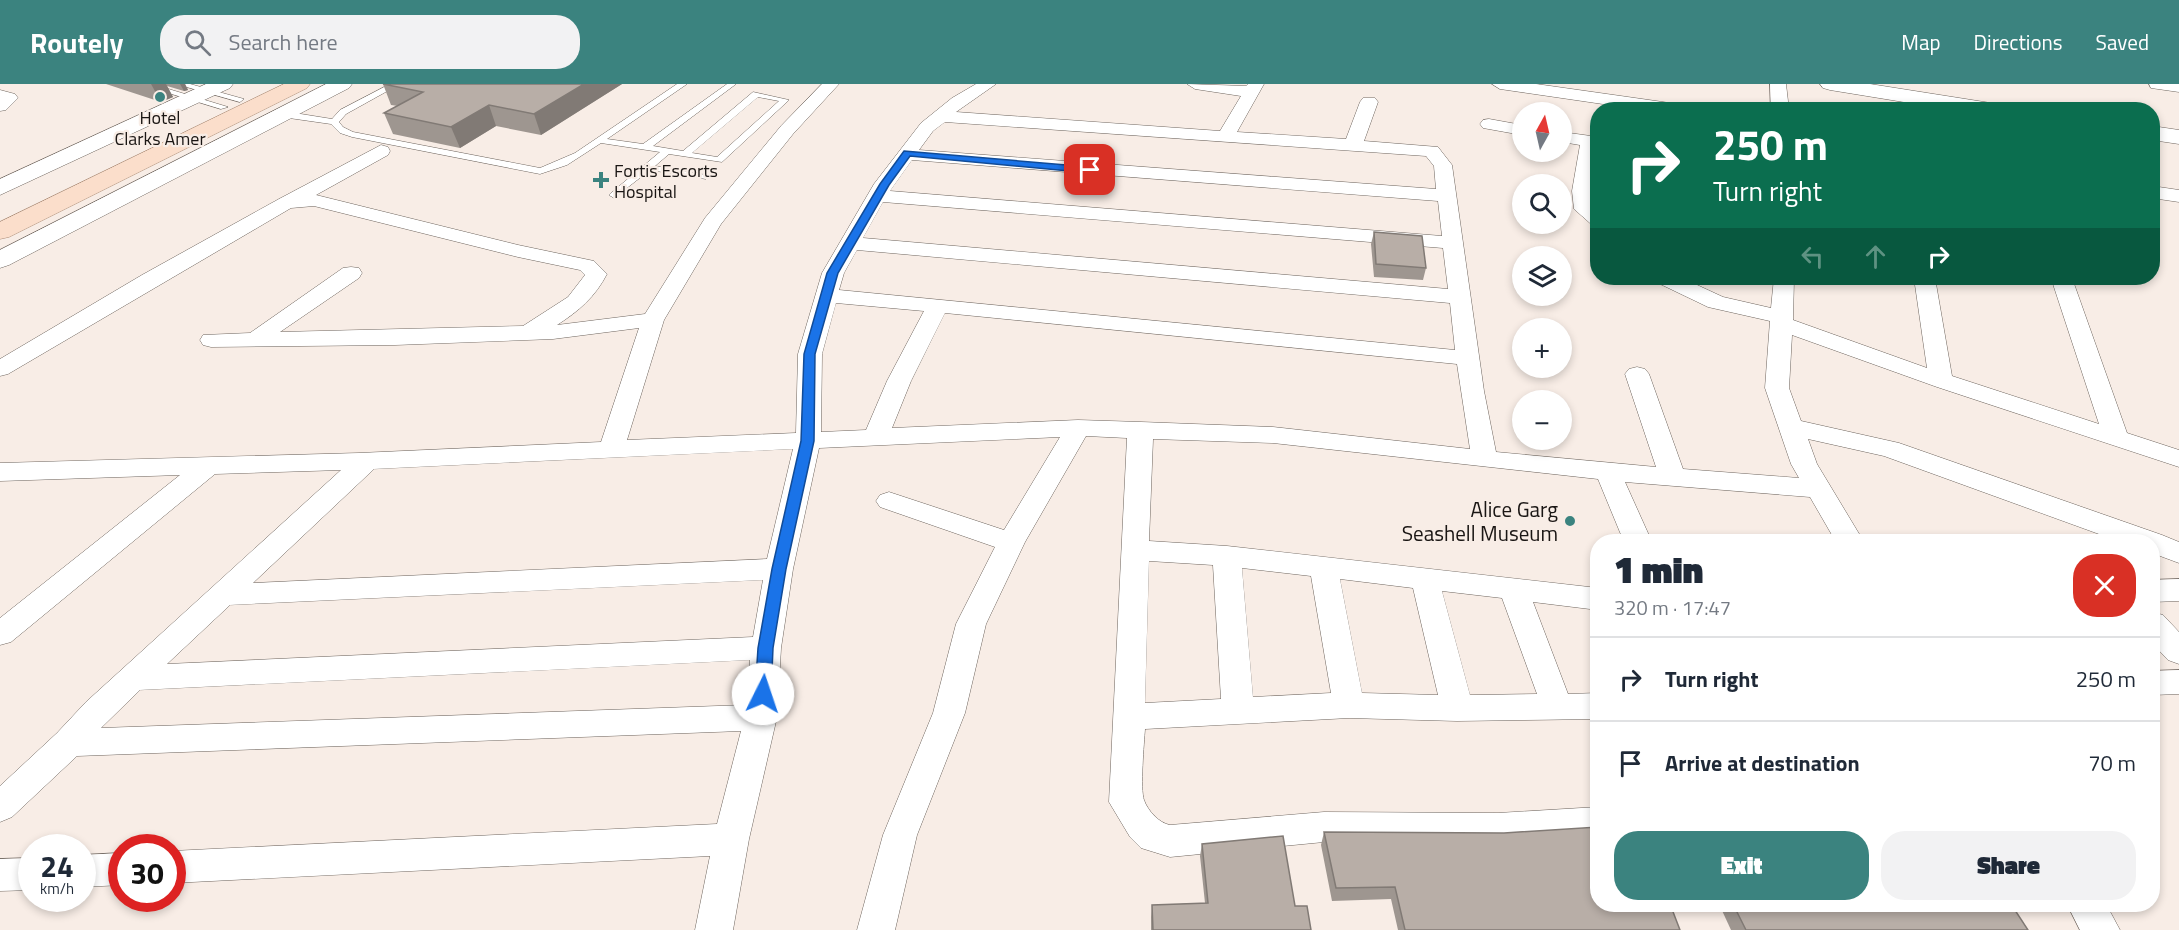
<!DOCTYPE html>
<html lang="en">
<head>
<meta charset="utf-8">
<style>
	:root { --surface:#fff; --page:#f2f2f3; --text:#1f2937; --muted:#747a83; --line:#e0e1e3; --accent:#3b837f }
	body { margin:0; font-family:"Titillium Web",sans-serif; background:var(--page); color:var(--text); height:100vh; display:flex; flex-direction:column; font-size:22px; white-space:nowrap }
	* { box-sizing:border-box; margin:0 }
	p { font-size:20px; color:var(--muted) }
	.icon { flex:none; width:33px; height:33px; fill:none; stroke:currentColor; stroke-width:2; stroke-linecap:round; stroke-linejoin:round }
	.map { position:relative; flex:1; overflow:hidden }
	.sheet { position:absolute; left:1590px; top:450px; width:570px; height:378px; display:flex; flex-direction:column; background:var(--surface); border-radius:24px; box-shadow:0 3px 9px #0003 }
	.sheet>* { flex:none }
	.top-card { position:absolute; left:1590px; top:18px; width:570px; height:183px; border-radius:24px; box-shadow:0 3px 9px #0003; background:#0b6e4f; color:#fff; overflow:hidden }
	.needle { width:39px; rotate:8deg }
	.fabs { position:absolute; left:1512px; top:18px; display:grid; gap:12px }
	.fabs a { display:grid; place-items:center; width:60px; height:60px; border-radius:50%; background:var(--surface); box-shadow:0 3px 9px #0003; font-size:30px }
	.speed { position:absolute; left:18px; top:750px; display:flex; gap:12px; font-size:30px; font-weight:700; text-align:center }
	.speed>* { display:grid; place-content:center; width:78px; height:78px; border-radius:50%; background:var(--surface); box-shadow:0 3px 9px #0003; line-height:1 }
	.speed small { font-size:15px; font-weight:400 }
	.speed .limit { border:9px solid #d22; background:#fff; color:#111 }
	.pin { position:absolute; display:grid; place-items:center; width:51px; height:51px; color:#fff; margin:-26px; border-radius:12px; box-shadow:0 3px 9px #0006 }
	.me { position:absolute; width:66px; margin:-33px; rotate:4deg; stroke-linejoin:round; filter:drop-shadow(0 0 4px #0008) }
	.turn { display:flex; align-items:center; gap:21px; height:126px; padding:0 24px; font-size:27px }
	.turn .icon { width:78px; height:78px; stroke-width:2.5 }
	.turn b { display:block; font-size:42px; line-height:51px }
	.lanes { display:flex; align-items:center; height:57px; padding:0 24px; background:#0003; justify-content:center; gap:30px; direction:ltr }
	.lanes .off { opacity:.35 }
	.round { display:grid; place-items:center; flex:none; width:63px; height:63px; border-radius:24px; background:var(--page) }
	.headline { display:flex; align-items:center; justify-content:space-between; height:102px; padding:0 24px }
	h1 { font-size:36px; font-weight:800; line-height:45px }
	.cta { display:flex; gap:12px; margin-top:auto; padding:12px 24px }
	.cta a { flex:1; height:69px; border-radius:24px; background:var(--accent); color:#fff; font-size:24px; font-weight:800; line-height:69px; text-align:center }
	.cta a+a { background:var(--page); color:var(--text) }
	ul { padding:0; list-style:none }
	li { display:flex; align-items:center; gap:18px; height:84px; padding:0 24px; border-top:2px solid var(--line) }
	li div { flex:1 }
	li b { display:block; font-size:22px }
	li em { font-style:normal }
	header { display:flex; align-items:center; gap:36px; box-sizing:border-box; height:84px; padding:0 30px; background:var(--accent); color:#fff }
	header strong { font-size:28px }
	nav { display:flex; gap:33px; margin-inline-start:auto; font-size:21px }
	.search { width:420px; height:54px; background:var(--page); display:flex; align-items:center; gap:15px; box-sizing:border-box; padding:0 21px; border-radius:24px; color:var(--muted); font-size:22px }
	.map>svg:first-child { display:block }
</style>
</head>
<body>
<header>
<strong>Routely</strong>
<div class="search"><svg class="icon" aria-label="search" viewBox="0 0 24 24"><circle cx="10" cy="10" r="6"/><path d="M15 15l6 6"/></svg>Search here</div>
<nav><a>Map</a><a>Directions</a><a>Saved</a></nav>
</header>
<div class="map">
<svg width="2179" height="846" viewBox="0 0 2179 846">
	<rect width="100%" height="100%" fill="#f8ede6"/>
	<g fill="none" stroke-linecap="round" stroke-linejoin="round">
		<!-- service casing -->
		<g stroke="#6e655e" stroke-width="1">
			<g id="service">
				<path d="M139,0H152L228,23L221,25Z"/>
				<path d="M176,0H190L244,15L240,18Z"/>
				<path d="M390,0H400L346,30L339,38L343,43L353,48L540,84L575,69L677,0H687L607,55L643,60L727,0H736L653,62L683,67L753,8L789,16L722,78L669,70L655,82L706,91V95L650,86L614,114L609,111L611,109L660,68L601,59L567,81L540,90L352,53L340,49L331,40L282,33L278,30L282,27L332,35L340,26ZM758,13L779,17L717,73L692,69Z"/>
			</g>
		</g>
		<!-- minor casing -->
		<g stroke="#6e655e" stroke-width="1">
			<g id="minor">
				<path d="M822,0H839L793,50L721,140L664,236L627,356L796,349L798,270L822,189L874,100L921,39L952,14L976,0H996L956,28L1220,47L1241,12L1195,5L1187,0L1246,2L1248,0H1264L1237,48L1346,55L1360,18L1363,14H1375L1378,18L1364,57L1438,63L1452,81L1484,307L1496,368L1656,383L1625,290L1629,285L1637,283L1645,285L1649,290L1683,385L1799,394L1791,380L1765,304L1770,237L1708,223L1658,199L1656,194H1682L1723,213L1771,224L1774,194H1794L1793,236L1927,284L1914,194H1935L1952,292L2099,340L2051,194H2072L2127,349L2179,366V383L1937,303L1792,251L1789,304L1801,337L1899,359L2162,451L2179,458V479L2152,469V458H2121L1884,372L1808,355L1817,380L1864,458H1836L1810,413L1625,398L1652,458H1624L1598,395L1273,359L1153,355L1149,457L1227,462L1598,504V526L1533,518L1568,610L1598,609V635L1457,637L1349,634L1145,645C1144,659 1140,705 1144,716C1148,727 1159,739 1170,741L1324,728L1498,729L1598,723V753L1498,759L1324,758L1170,773L1141,764L1130,753L1109,718L1127,354L1086,352L1025,458L986,540L965,629L917,751L895,846H857L883,751L933,629L956,540L995,463L880,423L876,417L880,411L889,408L1004,446L1060,353L819,364L793,485L781,564L777,633L749,755L733,846H695L710,772L172,799V767L717,740L741,647L77,672L12,733L0,738V702L57,649L86,618L341,386L215,390L11,558L0,561V534L180,391L0,397V379L359,369L601,358L639,244L553,255L395,261L211,263L203,261L200,256L203,251L250,249L343,184L351,183L359,184L362,189L359,194L280,248L523,242L568,213L585,191L580,186L518,173L314,122L291,124L8,290L0,292V275L142,191L279,115L381,61L388,63L390,67L388,71L316,111L518,161L594,177L607,190C595,213 579,227 557,241L645,230L705,134L781,42ZM945,38L1426,72L1434,82L1436,105L919,66L933,47ZM912,76L1438,117L1442,152L890,107ZM883,118L1443,164L1448,205L863,154ZM857,166L1450,219L1455,266L839,206L844,189ZM836,219L924,227L887,297L866,346L821,348L822,270ZM945,229L1457,280L1470,365L1273,343L1141,338L1078,336L892,344L911,297ZM793,365L767,475L253,499L374,385ZM1149,477L1213,481L1221,615L1145,619ZM1242,484L1311,492L1331,609L1253,613ZM1340,495L1413,504L1438,611L1362,609ZM763,496L753,553L167,580L230,521ZM1442,507L1502,514L1537,610L1470,611ZM750,576L746,621L101,644L140,606Z"/>
				<path d="M1492,0H1536L1663,18L1669,19L1672,23L1670,26H1644L1500,5Z"/>
				<path d="M1770,0H1786L1789,26H1771Z"/>
				<path d="M2149,0H2179V8L2151,4Z"/>
				<path d="M0,6L15,10L18,14L6,26L0,27Z"/>
				<path d="M1489,35L1522,41V51L1483,44L1480,40L1483,36Z"/>
				<path d="M1562,48L1598,53L1592,107L1594,123L1598,126V142L1591,140L1574,125L1572,107L1580,61L1562,58Z"/>
				<path d="M2152,102L2179,106V118L2152,114Z"/>
				<path d="M2179,495V517L2152,518V496Z"/>
				<path d="M2152,528L2163,531L2179,548V580L2168,576L2152,559Z"/>
				<path d="M2179,586V610L2152,611V587Z"/>
				<path d="M122,769V801L82,803V771Z"/>
				<path d="M32,774V806L0,807V775Z"/>
				<path d="M2067,820H2106L2120,846H2080Z"/>
			</g>
		</g>
		<!-- tertiary casing -->
		<g stroke="#6e655e" stroke-width="1">
			<g id="tertiary">
				<path d="M206,0H233L230,4L0,111V95Z"/>
				<path d="M326,0H352L349,4L9,181L0,184V166Z"/>
				<path d="M1820,0H1870L1997,20L2005,21L2007,26H1953L1830,6L1823,4Z"/>
				<path d="M2152,42L2179,46V60L2152,56Z"/>
			</g>
		</g>
		<!-- primary casing -->
		<g stroke="#aa8a74" stroke-width="1">
			<path id="primary" d="M284,0H310L307,4L9,153L0,155V138Z"/>
		</g>
		<!-- service -->
		<use href="#service" fill="#fff" fill-rule="evenodd"/>
		<!-- minor -->
		<use href="#minor" fill="#fff" fill-rule="evenodd"/>
		<!-- tertiary -->
		<use href="#tertiary" fill="#fff" fill-rule="evenodd"/>
		<!-- primary -->
		<use href="#primary" fill="#fbdecb" fill-rule="evenodd"/>
	</g>
	<!-- wall -->
	<g fill="#9e9690">
		<path d="M106,0H185L188,6L184,7L167,2L173,13L161,18Z"/>
		<path d="M383,0H622L541,51L496,42L460,64L393,50L384,29L398,22L391,21Z"/>
		<path d="M1374,148L1426,184L1423,196L1374,193L1371,160Z"/>
		<path d="M1324,748L1680,846H1398L1391,815L1332,817L1321,761Z"/>
		<path d="M1202,760L1295,822L1311,846H1151V833L1152,821L1205,819L1200,772Z"/>
		<path d="M1719,820H2011L2028,846H1731Z"/>
	</g>
	<!-- shaded-wall -->
	<g fill="#817a75">
		<path d="M151,0H166L173,13L161,18Z"/>
		<path d="M180,0H185L188,6L184,7Z"/>
		<path d="M584,0H622L541,51L534,30Z"/>
		<path d="M489,21L496,42L460,64L451,43Z"/>
	</g>
	<!-- building -->
	<g fill="#b8aea7" stroke="#817a75" stroke-width="1.5">
		<path d="M383,0H584L534,30L489,21L451,43L384,29L423,8Z"/>
		<path d="M1374,148L1422,152L1426,184L1376,180Z"/>
		<path d="M1598,743V820H1670L1680,846H1405L1395,803L1336,804L1324,748L1504,749Z"/>
		<path d="M1283,752L1295,822H1307L1311,846H1153L1152,821L1208,819L1202,760Z"/>
		<path d="M1733,820H2011L2028,846H1746Z"/>
	</g>
	<!-- route -->
	<path fill="#1a73e8" stroke="#114b97" stroke-width="1.5" d="M904,67L1090,83L1095,86L1090,89L910,72L889,101L838,189L815,270L814,357L786,485L773,564L771,610L768,615L763,617L757,615L755,610L758,564L772,485L801,357L804,270L827,189L880,100Z"/>
	<!-- markers -->
	<g fill="#3b837f" stroke="#f8ede6" stroke-width="2">
		<circle cx="160" cy="13" r="6"/>
		<path d="M598 87h6v6h6v6h-6v6h-6v-6h-6v-6h6z"/>
		<circle cx="1570" cy="437" r="6"/>
	</g>
	<g text-anchor="middle" dominant-baseline="central" stroke-width="4.5" stroke-linejoin="round" paint-order="stroke">
		<!-- far-poi labels -->
		<g font-size="18" fill="#1a1614" stroke="#f8ede6">
			<text x="160" y="33">Hotel<tspan x="160" dy="21">Clarks Amer</tspan></text>
			<text x="614" y="86" text-anchor="start">Fortis Escorts<tspan x="614" dy="21">Hospital</tspan></text>
		</g>
		<!-- poi labels -->
		<g font-size="21" fill="#1a1614" stroke="#f8ede6" text-anchor="end">
			<text x="1558" y="425">Alice Garg<tspan x="1558" dy="24">Seashell Museum</tspan></text>
		</g>
	</g>
</svg>
<div class="fabs">
<a><svg class="needle" viewBox="-14 -14 28 28"><path d="M0-13l5 13h-10z" fill="#e53935"/><path d="M0 13l5-13h-10z" fill="#747a83"/></svg></a>
<a><svg class="icon" aria-label="search" viewBox="0 0 24 24"><circle cx="10" cy="10" r="6"/><path d="M15 15l6 6"/></svg></a>
<a><svg class="icon" aria-label="layers" viewBox="0 0 24 24"><path d="M12 4l9 5-9 5-9-5zM3 14l9 5 9-5"/></svg></a>
<a>+</a>
<a>−</a>
</div>
<div class="speed"><div>24<small>km/h</small></div><div class="limit">30</div></div>
<div class="pin" style="left:1090px;top:86px;background:#d93025"><svg class="icon" aria-label="arrive" viewBox="0 0 24 24"><path d="M6 21V4h12l-3 4 3 4H6"/></svg></div>
<svg class="me" style="left:763px;top:610px" viewBox="-20 -20 40 40"><circle r="19" fill="#fff"/><path d="M0-13L10 11 0 6-10 11z" fill="#1a73e8"/></svg>
<div class="top-card">
<div class="turn"><svg class="icon" aria-label="right" viewBox="0 0 24 24"><path d="M7 20v-9h11M14 6l5 5-5 5"/></svg><div><b>250 m</b>Turn right</div></div>
<div class="lanes"><svg class="icon off" aria-label="left" viewBox="0 0 24 24"><path d="M17 20v-9H6M10 6l-5 5 5 5"/></svg><svg class="icon off" aria-label="ahead" viewBox="0 0 24 24"><path d="M12 20V5M6 11l6-6 6 6"/></svg><svg class="icon" aria-label="right" viewBox="0 0 24 24"><path d="M7 20v-9h11M14 6l5 5-5 5"/></svg></div>
</div>
<section class="sheet">
<div class="headline"><div><h1>1 min</h1><p>320 m · 17:47</p></div><a class="round" style="background:#d93025;color:#fff"><svg class="icon" aria-label="close" viewBox="0 0 24 24"><path d="M6 6l12 12M18 6L6 18"/></svg></a></div>
<ul>
<li><svg class="icon" aria-label="right" viewBox="0 0 24 24"><path d="M7 20v-9h11M14 6l5 5-5 5"/></svg><div><b>Turn right</b></div><em>250 m</em></li>
<li><svg class="icon" aria-label="arrive" viewBox="0 0 24 24"><path d="M6 21V4h12l-3 4 3 4H6"/></svg><div><b>Arrive at destination</b></div><em>70 m</em></li>
</ul>
<div class="cta"><a>Exit</a><a>Share</a></div>
</section>
</div>
</body>
</html>
